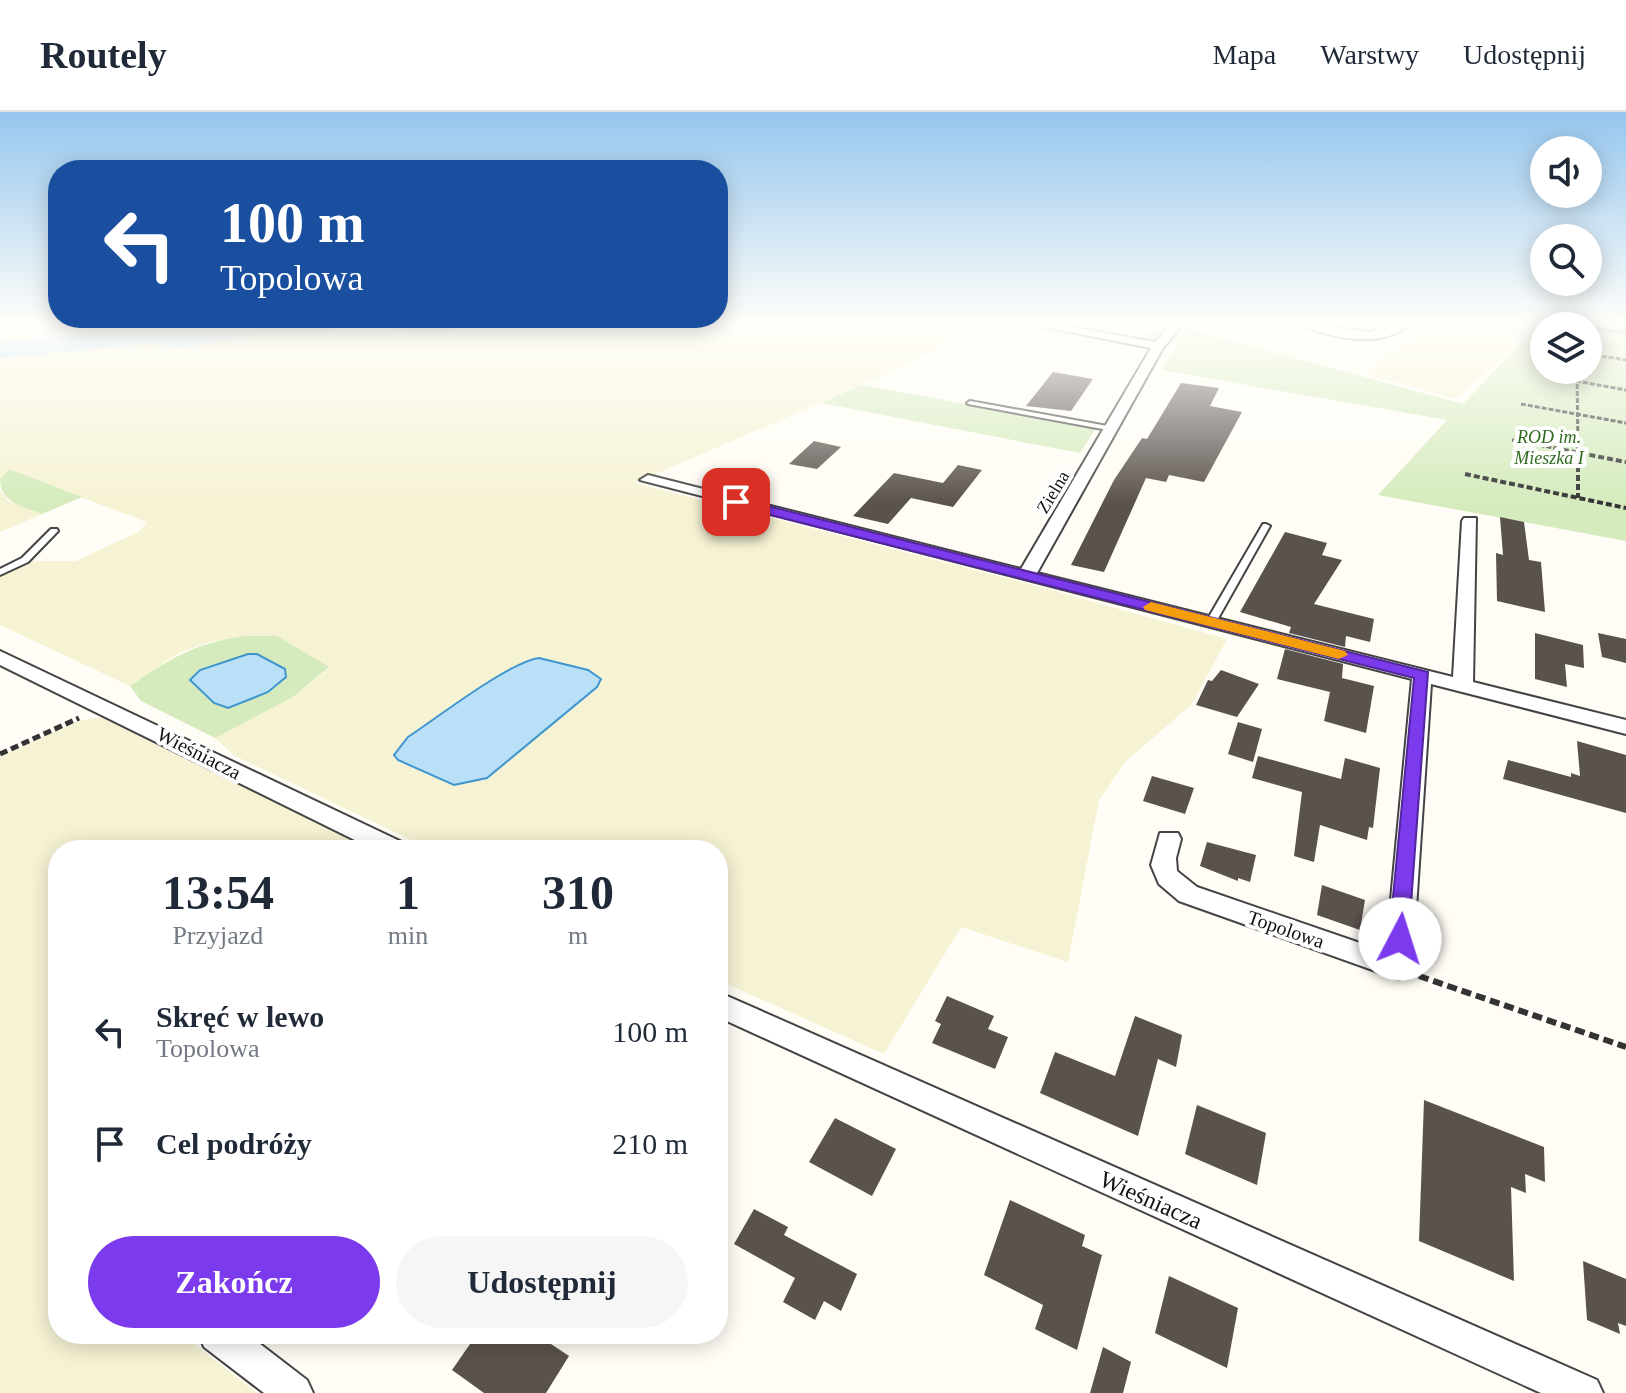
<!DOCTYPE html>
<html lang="pl">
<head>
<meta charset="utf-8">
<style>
	:root { --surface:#fff; --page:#f6f6f7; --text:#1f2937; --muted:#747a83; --line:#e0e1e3; --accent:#7c3aed }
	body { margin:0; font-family:"Times New Roman",serif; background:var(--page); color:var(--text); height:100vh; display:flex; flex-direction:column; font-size:30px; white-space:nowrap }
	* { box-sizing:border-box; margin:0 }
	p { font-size:26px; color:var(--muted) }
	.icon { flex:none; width:44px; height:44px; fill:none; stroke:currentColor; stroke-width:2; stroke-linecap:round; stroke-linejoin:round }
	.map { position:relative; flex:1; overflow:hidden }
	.side { position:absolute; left:48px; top:728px; width:680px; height:504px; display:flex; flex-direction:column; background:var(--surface); border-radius:32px; box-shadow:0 4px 20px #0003 }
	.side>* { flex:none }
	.hud { position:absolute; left:48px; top:48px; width:680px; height:168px; border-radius:32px; box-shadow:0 4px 20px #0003; background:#1a4fa0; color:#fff; overflow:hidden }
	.controls { position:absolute; left:1530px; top:24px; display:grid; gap:16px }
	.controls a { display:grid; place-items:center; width:72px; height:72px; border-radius:50%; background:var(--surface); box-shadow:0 4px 20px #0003; font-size:40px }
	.pin { position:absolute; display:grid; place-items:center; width:68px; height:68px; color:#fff; margin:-34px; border-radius:16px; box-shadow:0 4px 12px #0006 }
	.me { position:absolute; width:88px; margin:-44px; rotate:5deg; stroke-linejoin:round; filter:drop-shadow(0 0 6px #0008) }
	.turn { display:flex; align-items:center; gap:28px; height:168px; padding:0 40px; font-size:36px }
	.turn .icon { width:104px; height:104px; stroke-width:2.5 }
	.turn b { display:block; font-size:56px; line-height:68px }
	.eta { display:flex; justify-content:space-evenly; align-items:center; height:136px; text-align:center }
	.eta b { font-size:48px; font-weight:600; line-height:56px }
	.action { display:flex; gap:16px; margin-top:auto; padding:16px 40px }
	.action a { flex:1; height:92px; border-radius:48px; background:var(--accent); color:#fff; font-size:32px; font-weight:600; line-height:92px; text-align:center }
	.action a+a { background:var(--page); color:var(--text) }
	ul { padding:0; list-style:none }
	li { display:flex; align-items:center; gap:24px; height:112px; padding:0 40px }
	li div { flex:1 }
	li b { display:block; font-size:30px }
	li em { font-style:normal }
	header { display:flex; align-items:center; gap:48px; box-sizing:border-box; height:112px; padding:0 40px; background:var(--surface); border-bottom:2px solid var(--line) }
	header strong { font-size:38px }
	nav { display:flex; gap:44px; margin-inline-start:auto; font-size:28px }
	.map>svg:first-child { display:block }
</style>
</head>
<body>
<header>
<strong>Routely</strong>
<nav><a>Mapa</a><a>Warstwy</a><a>Udostępnij</a></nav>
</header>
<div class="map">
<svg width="1626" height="1281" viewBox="0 0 1626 1281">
	<rect width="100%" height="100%" fill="#fffdf5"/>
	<!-- farmland -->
	<g fill="#f6f3d4">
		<path d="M0,211H265L197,225L142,223L0,236Z"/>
		<path d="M358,211L446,214L990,211L862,273L635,371L1029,472L1227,527L1192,592L1125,650L1099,688L1068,850L961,815L884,942L718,868V738H432L235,644L215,626L293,585L329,556L277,524L212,529L179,541L130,574L0,513V463L30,449H76L140,419L147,410L9,358L0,367V242L147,226L179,229L259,215Z"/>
		<path d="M1426,211H1546L1532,219L1457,287L1364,262Z"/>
		<path d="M0,379L7,388L42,402L0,420Z"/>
		<path d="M106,604L373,738H58V1222H181L257,1281H0V645L78,609Z"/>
	</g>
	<!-- green -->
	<g fill="#d5ebbd" fill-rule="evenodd">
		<path d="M265,211H358L259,215L179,229L147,226L0,242V236L17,234L142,223L197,225Z"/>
		<path d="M1546,211H1626V429L1378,383L1447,308L1161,258L1177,233L1137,222L1175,213L1463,292L1532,219ZM1544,214H1588V258H1544Z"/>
		<path d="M862,273L1096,316L1080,341L821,291Z"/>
		<path d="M9,357L82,385L42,402C23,394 0,391 0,367Z"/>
		<path d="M245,524H277L329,555L293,585L215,626L141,589L130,574C171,546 195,531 245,524Z"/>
	</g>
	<!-- water -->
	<g fill="#b9e0f7" stroke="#3f96cf" stroke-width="2">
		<path d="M248,542H257L285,557L286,565L268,580L228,596L214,591L190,568L200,558Z"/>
		<path d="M539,546L588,558L601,567L597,575L487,666L454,673L398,648L394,643L408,625C437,606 509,550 539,546Z"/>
	</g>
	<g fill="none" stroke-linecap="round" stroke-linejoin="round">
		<!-- river -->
		<g fill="#b9e0f7" fill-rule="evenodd">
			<path d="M233,211H339L327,219L260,222L183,236L149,232L0,246V230L149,216L183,220Z"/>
			<path d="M390,211H461C451,224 400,224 390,211Z"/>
		</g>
	</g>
	<!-- building -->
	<g fill="#5a524d">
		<path d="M1053,260L1093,267L1071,299L1026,294Z"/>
		<path d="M1181,271L1219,276L1210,294L1242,300L1204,370L1169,363L1166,370L1146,366L1104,460L1071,453L1114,368L1142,326L1147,327Z"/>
		<path d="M814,329L841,335L817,357L789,352Z"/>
		<path d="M958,353L982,358L953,395L911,386L888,412L853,404L894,361L943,371Z"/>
		<path d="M1500,405L1524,410L1529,448L1541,450L1545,500L1497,489L1496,441L1503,443Z"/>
		<path d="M1285,420L1327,431L1322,443L1342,448L1314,492L1374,507L1370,530L1346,524L1345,535L1289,521L1291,515L1240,500Z"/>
		<path d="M1535,521L1583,533L1584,556L1565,552L1567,575L1535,567Z"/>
		<path d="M1598,521L1626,527V551L1602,545Z"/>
		<path d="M1285,537L1343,552L1342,566L1374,574L1366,621L1324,609L1330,580L1277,567Z"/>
		<path d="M1221,558L1259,572L1237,605L1196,593L1208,568L1212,569Z"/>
		<path d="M1238,610L1262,617L1253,650L1228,642Z"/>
		<path d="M1577,629L1626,643V701L1503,667L1508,648L1571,665V661L1580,664Z"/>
		<path d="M1258,644L1341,667L1345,646L1380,656L1373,716L1369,715L1367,728L1320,713L1314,750L1294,744L1302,680L1252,666Z"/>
		<path d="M1152,664L1194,676L1185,702L1143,689Z"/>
		<path d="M1207,730L1256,743L1250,770L1238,766V769L1200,754Z"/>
		<path d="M1322,773L1365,788L1360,818L1317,803Z"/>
		<path d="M947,884L994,904L988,917L1008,925L995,957L932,931L941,912L935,909Z"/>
		<path d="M1135,904L1182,923L1176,955L1158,947L1138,1024L1040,981L1055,940L1115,964Z"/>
		<path d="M1424,988L1544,1035L1545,1070L1525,1062L1526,1081L1511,1075L1514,1169L1419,1129Z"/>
		<path d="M1197,993L1266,1021L1257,1073L1185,1042Z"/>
		<path d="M835,1006L896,1037L872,1084L809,1050Z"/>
		<path d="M1010,1088L1085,1123L1082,1134L1102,1143L1077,1238L1035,1217L1043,1193L984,1163Z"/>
		<path d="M754,1097L788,1115L784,1123L857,1162L841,1199L824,1189L815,1208L783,1190L795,1166L734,1132Z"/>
		<path d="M1583,1149L1626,1167V1214L1618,1211L1620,1222L1587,1208Z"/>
		<path d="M1169,1164L1238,1196L1227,1256L1155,1221Z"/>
		<path d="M477,1222H536L569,1244L546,1281H484L452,1258Z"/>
		<path d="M1103,1235L1131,1250L1123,1281H1090Z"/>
	</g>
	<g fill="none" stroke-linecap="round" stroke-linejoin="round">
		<!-- service casing -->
		<g stroke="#444" stroke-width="4">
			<g id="service">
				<path d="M970,289L1113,315L1117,317L1113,319L968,292L967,291Z"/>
				<path d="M1263,412H1266L1270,414L1216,510L1211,513L1208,512L1206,510Z"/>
				<path d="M51,417H57L58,419L28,450L0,463V457L22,446Z"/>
			</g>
		</g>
		<!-- minor casing -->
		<g stroke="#444" stroke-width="4">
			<g id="minor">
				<path d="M1024,211H1050L1155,230L1172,211H1184L1163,236L1037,461L1453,565L1462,409L1464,406H1476L1473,570L1626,608V622L1431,572L1412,856L1408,864L1398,867L1179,789L1159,772L1151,753L1160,721H1178L1181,727L1176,746L1177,759L1197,775L1386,840L1412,567L640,368L648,363L1021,457L1151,236Z"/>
				<path d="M1300,211L1370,220L1396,211L1409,212C1384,237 1327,227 1300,211Z"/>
				<path d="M0,539L406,732L409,738H375L0,553Z"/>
				<path d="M718,880L1597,1268L1603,1281H1541L718,905Z"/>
				<path d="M199,1222H247L307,1268L313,1281H264L204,1235Z"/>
			</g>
		</g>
		<!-- path-far3 -->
		<g stroke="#333" stroke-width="3" stroke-dasharray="5 2" stroke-linecap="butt">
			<path d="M1588,215L1626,221"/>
			<path d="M1588,242L1626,248"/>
			<path d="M1577,258L1578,338"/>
			<path d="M1576,269L1626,278"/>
			<path d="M1521,292L1626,311"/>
			<path d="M1512,328L1564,338"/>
		</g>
		<!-- path-far2 -->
		<g stroke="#333" stroke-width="4" stroke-dasharray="6 3" stroke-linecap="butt">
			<path d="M1554,336L1626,350"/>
			<path d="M1578,336V386"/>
			<path d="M1465,362L1626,396"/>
		</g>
		<!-- path-far1 -->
		<path stroke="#333" stroke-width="5" stroke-dasharray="8 4" stroke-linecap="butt" d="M0,642L79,606"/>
		<!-- path -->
		<path stroke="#333" stroke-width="6" stroke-dasharray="10 5" stroke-linecap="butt" d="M1419,864L1626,935"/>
		<!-- service -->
		<use href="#service" fill="#fff" fill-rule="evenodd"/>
		<!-- minor -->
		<use href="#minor" fill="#fff" fill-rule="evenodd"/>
	</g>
	<!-- sky -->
	<linearGradient id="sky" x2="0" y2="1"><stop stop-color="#95c6ee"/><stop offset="0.54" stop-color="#fffefa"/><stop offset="1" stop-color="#fffefa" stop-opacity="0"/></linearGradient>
	<rect width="1626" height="391" fill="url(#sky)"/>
	<!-- route -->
	<path fill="#7c3aed" stroke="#51269a" stroke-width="2" d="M736,386L1428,560L1408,833H1392L1389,827L1414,566L731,393L729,390Z"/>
	<!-- slow -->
	<path fill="#f59e0b" d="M1151,490L1345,539L1348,543L1339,547L1145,498L1143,495Z"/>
	<g text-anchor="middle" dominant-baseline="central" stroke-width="8" stroke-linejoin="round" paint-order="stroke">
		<!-- far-park labels -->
		<g font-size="18" font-style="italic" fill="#2f6b1f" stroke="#fff">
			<text x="1549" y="325">ROD im.<tspan x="1549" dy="21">Mieszka I</tspan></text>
		</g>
		<!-- far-street labels -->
		<g font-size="18" fill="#111" stroke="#fff">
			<text transform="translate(1053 380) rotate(-59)">Zielna</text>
		</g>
		<!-- street labels -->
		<g font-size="20" fill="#111" stroke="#fff">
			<text transform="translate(199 641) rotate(27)">Wieśniacza</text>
			<text transform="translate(1286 817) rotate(19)">Topolowa</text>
		</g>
		<!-- near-street labels -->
		<g font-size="24" fill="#111" stroke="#fff">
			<text transform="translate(1151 1088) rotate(24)">Wieśniacza</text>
		</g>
	</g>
</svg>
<div class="controls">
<a><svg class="icon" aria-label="sound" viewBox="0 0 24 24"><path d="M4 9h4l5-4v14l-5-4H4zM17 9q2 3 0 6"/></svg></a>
<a><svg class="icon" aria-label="search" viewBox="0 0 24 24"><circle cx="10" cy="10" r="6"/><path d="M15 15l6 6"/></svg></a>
<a><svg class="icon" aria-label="layers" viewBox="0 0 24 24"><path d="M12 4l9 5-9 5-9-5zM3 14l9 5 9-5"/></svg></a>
</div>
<div class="pin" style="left:736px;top:390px;background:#d93025"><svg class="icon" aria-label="arrive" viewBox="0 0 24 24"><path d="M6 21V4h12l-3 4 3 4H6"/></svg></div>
<svg class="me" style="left:1400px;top:827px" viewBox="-20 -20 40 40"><circle r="19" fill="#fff"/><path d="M0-13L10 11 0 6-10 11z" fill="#7c3aed"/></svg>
<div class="hud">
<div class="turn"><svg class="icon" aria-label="left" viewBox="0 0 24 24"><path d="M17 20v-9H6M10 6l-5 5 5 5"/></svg><div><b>100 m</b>Topolowa</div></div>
</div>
<section class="side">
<div class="eta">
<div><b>13:54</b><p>Przyjazd</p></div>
<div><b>1</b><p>min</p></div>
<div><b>310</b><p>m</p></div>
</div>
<ul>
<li><svg class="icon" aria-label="left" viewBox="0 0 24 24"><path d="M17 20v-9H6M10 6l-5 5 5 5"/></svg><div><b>Skręć w lewo</b><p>Topolowa</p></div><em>100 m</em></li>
<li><svg class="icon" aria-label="arrive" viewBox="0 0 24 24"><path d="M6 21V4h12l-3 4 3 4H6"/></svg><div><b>Cel podróży</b></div><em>210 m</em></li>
</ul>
<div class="action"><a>Zakończ</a><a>Udostępnij</a></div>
</section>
</div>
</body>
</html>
